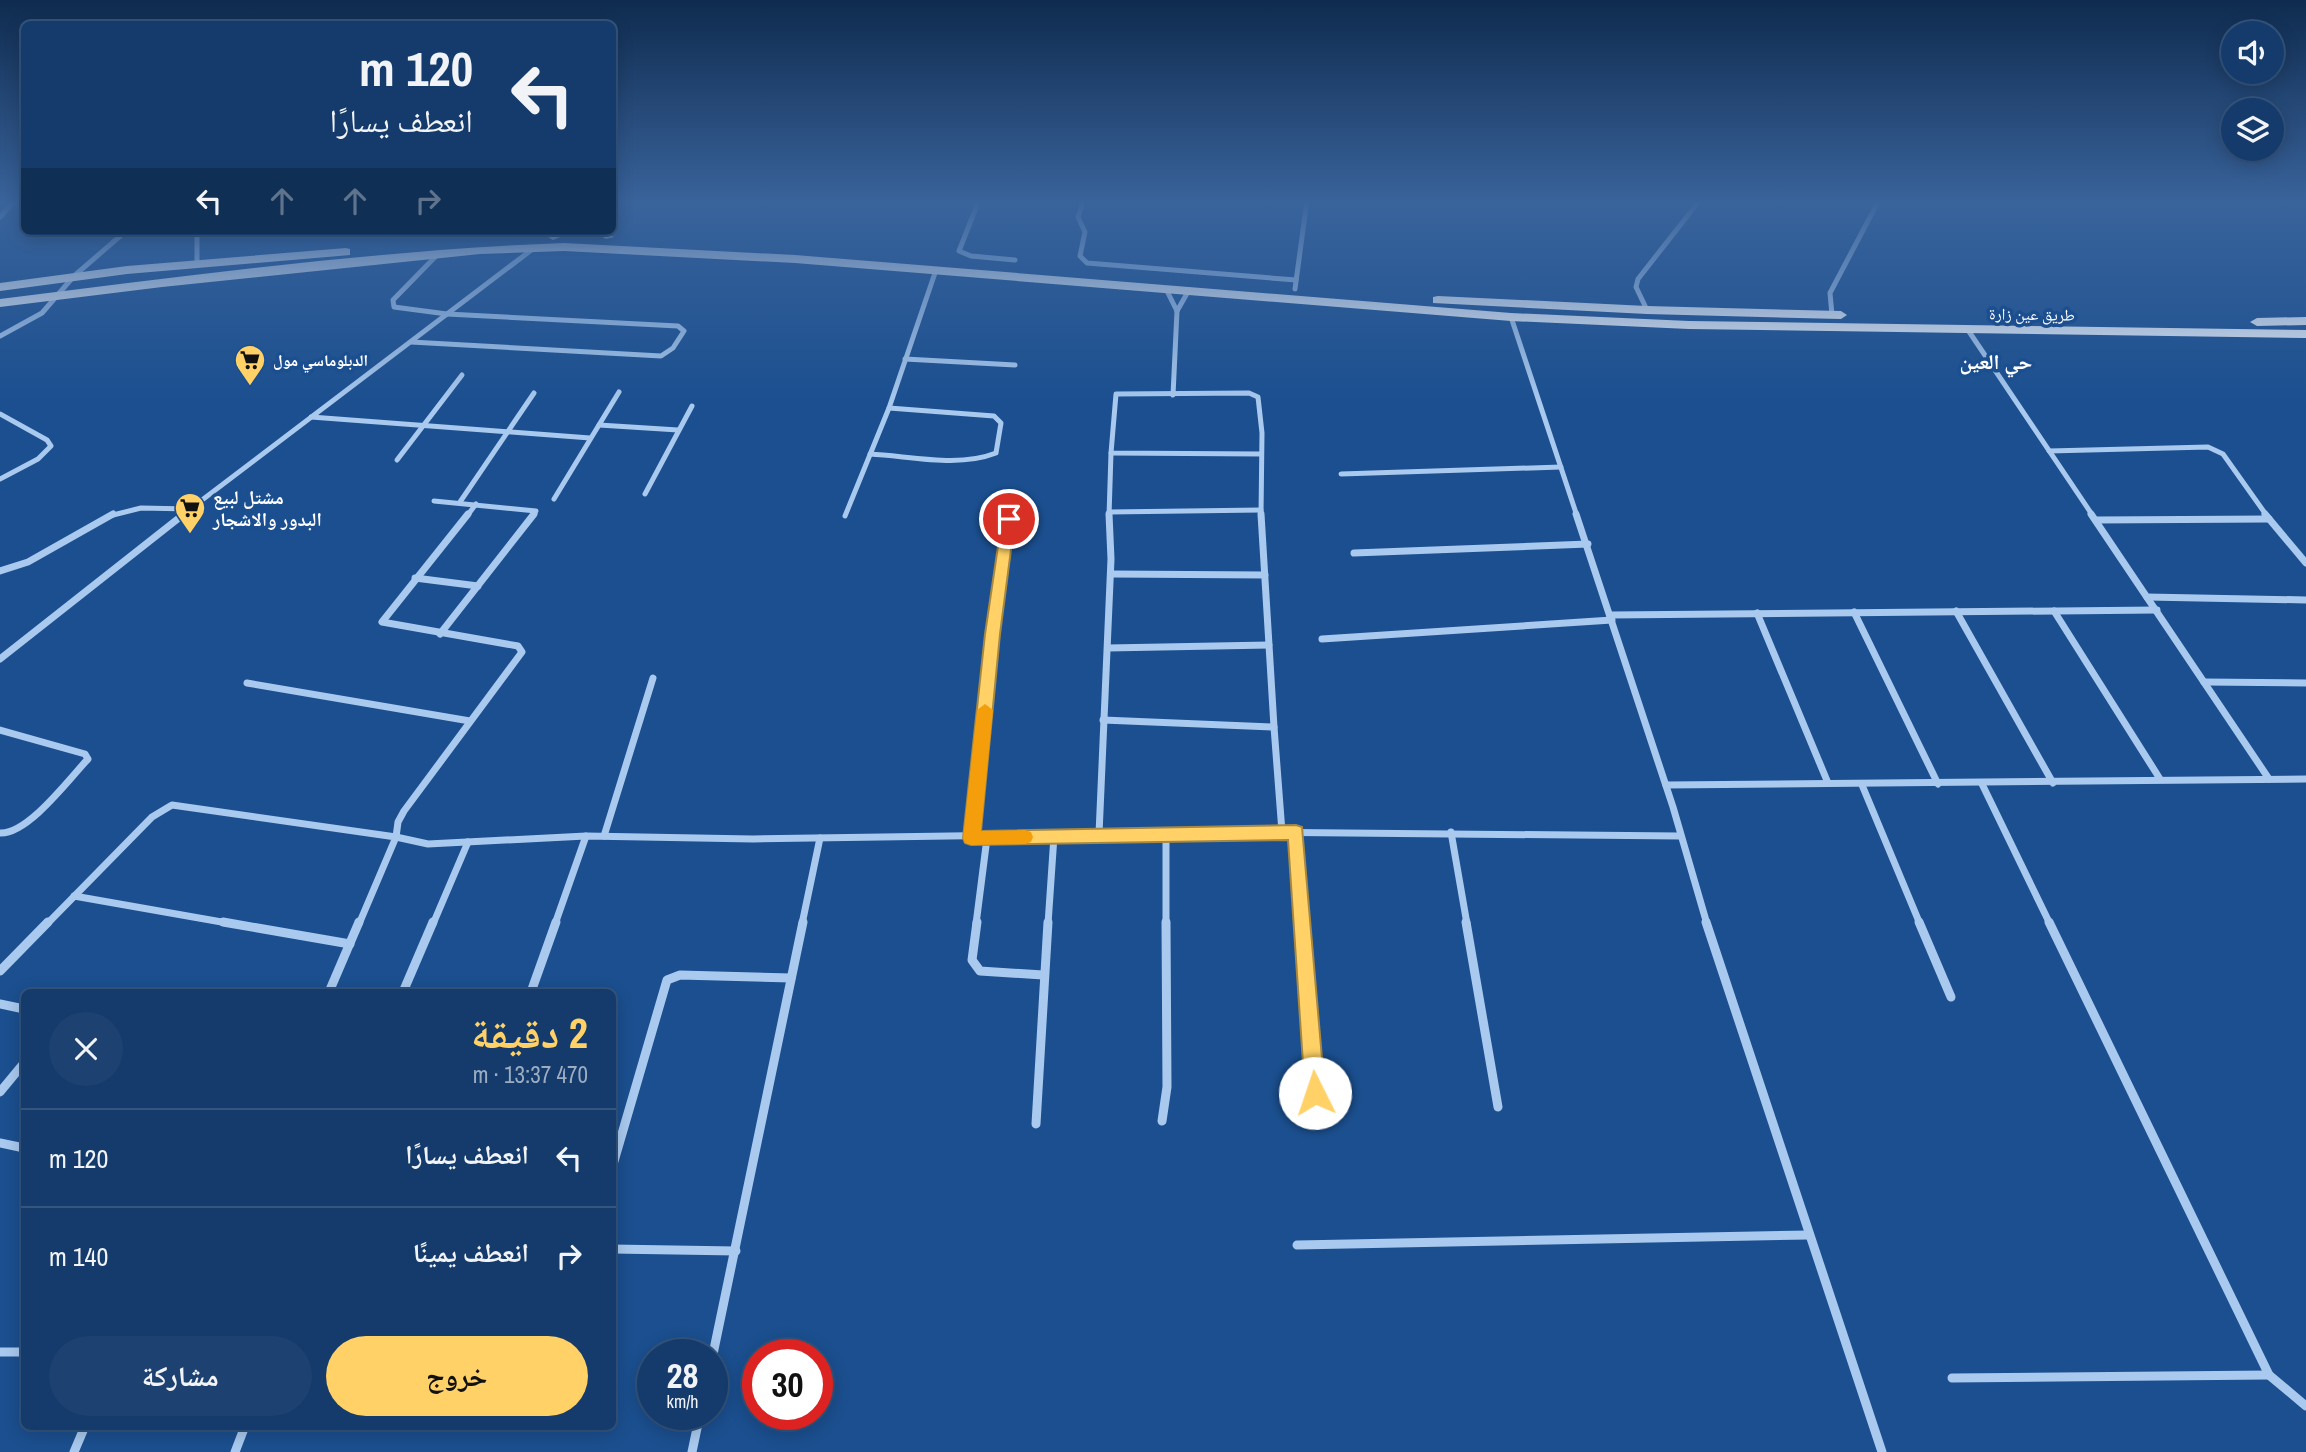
<!DOCTYPE html>
<html lang="ar">
<head>
<meta charset="utf-8">
<style>
	:root { --surface:#143b6b; --page:#1d4271; --text:#f1f3f6; --muted:#9dadc1; --line:#33557e; --accent:#ffd166 }
	body { margin:0; font-family:"Archivo Narrow","Noto Naskh Arabic",sans-serif; background:var(--page); color:var(--text); direction:rtl; height:100vh; display:flex; flex-direction:column; font-size:26px; white-space:nowrap }
	* { box-sizing:border-box; margin:0 }
	p { font-size:23px; color:var(--muted) }
	.icon { flex:none; width:38px; height:38px; fill:none; stroke:currentColor; stroke-width:2; stroke-linecap:round; stroke-linejoin:round }
	.map { position:relative; flex:1; overflow:hidden; direction:ltr }
	.panel { position:absolute; left:21px; top:989px; width:595px; height:441px; display:flex; flex-direction:column; background:var(--surface); border-radius:10px; box-shadow:0 4px 18px #0003,0 0 0 2px var(--line); direction:rtl }
	.panel>* { flex:none }
	.hud { position:absolute; left:21px; top:21px; width:595px; height:214px; border-radius:10px; box-shadow:0 4px 18px #0003,0 0 0 2px var(--line); direction:rtl; background:#143b6b; color:var(--text); overflow:hidden }
	.buttons { position:absolute; left:2221px; top:21px; display:grid; gap:14px }
	.buttons a { display:grid; place-items:center; width:63px; height:63px; border-radius:50%; background:var(--surface); box-shadow:0 4px 18px #0003,0 0 0 2px var(--line); font-size:35px }
	.speed { position:absolute; left:637px; top:1339px; display:flex; gap:14px; font-size:35px; font-weight:700; text-align:center }
	.speed>* { display:grid; place-content:center; width:91px; height:91px; border-radius:50%; background:var(--surface); box-shadow:0 4px 18px #0003,0 0 0 2px var(--line); line-height:1 }
	.speed small { font-size:18px; font-weight:400 }
	.speed .limit { border:10px solid #d22; background:#fff; color:#111 }
	.pin { position:absolute; display:grid; place-items:center; width:60px; height:60px; color:#fff; margin:-30px; border:4px solid #fff; border-radius:50%; box-shadow:0 2px 7px #0007 }
	.me { position:absolute; width:77px; margin:-38px; rotate:356deg; stroke-linejoin:round; filter:drop-shadow(0 0 5px #0008) }
	.turn { display:flex; align-items:center; gap:24px; height:147px; padding:0 28px; font-size:32px }
	.turn .icon { width:91px; height:91px; stroke-width:2.5 }
	.turn b { display:block; font-size:49px; line-height:60px }
	.lanes { display:flex; align-items:center; height:66px; padding:0 28px; background:#0003; justify-content:center; gap:35px; direction:ltr }
	.lanes .off { opacity:.35 }
	.round { display:grid; place-items:center; flex:none; width:74px; height:74px; border-radius:37px; background:var(--page) }
	.overview { display:flex; align-items:center; justify-content:space-between; height:119px; padding:0 28px }
	h1 { font-size:42px; font-weight:800; line-height:52px; color:var(--accent) }
	.primary-button { display:flex; gap:14px; margin-top:auto; padding:14px 28px }
	.primary-button a { flex:1; height:80px; border-radius:42px; background:var(--accent); color:#111; font-size:28px; font-weight:800; line-height:80px; text-align:center }
	.primary-button a+a { background:var(--page); color:var(--text) }
	ul { padding:0; list-style:none }
	li { display:flex; align-items:center; gap:21px; height:98px; padding:0 28px; border-top:2px solid var(--line) }
	li div { flex:1 }
	li b { display:block; font-size:26px }
	li em { font-style:normal }
	.map>svg:first-child { display:block }
</style>
</head>
<body>
<div class="map">
<svg width="2306" height="1452" viewBox="0 0 2306 1452">
	<rect width="100%" height="100%" fill="#1b4f8f"/>
	<g fill="none" stroke-linecap="round" stroke-linejoin="round">
		<!-- minor-far2 -->
		<g stroke="#a9c9ee" stroke-width="5">
			<path d="M979,200L959,251L971,256L1015,260"/>
			<path d="M1084,200L1078,217L1085,232L1080,256L1087,263L1296,280"/>
			<path d="M0,217L15,200"/>
			<path d="M197,231V263"/>
			<path d="M1166,289L1177,311L1173,395"/>
			<path d="M1295,289L1307,200"/>
			<path d="M1647,310L1636,287L1638,279L1700,200"/>
			<path d="M1177,311L1189,290"/>
			<path d="M1832,315L1830,293L1879,200"/>
			<path d="M1511,317L1577,516"/>
			<path d="M1968,330L2093,516"/>
			<path d="M0,336L42,313L74,276L126,231"/>
			<path d="M411,342L661,356L673,348L684,331L678,326L447,314L394,307L393,300L438,254"/>
			<path d="M905,359L1015,365"/>
			<path d="M0,414L47,440L51,446L38,459L0,479"/>
			<path d="M311,417L590,438"/>
			<path d="M599,425L678,430"/>
			<path d="M2049,451L2208,447L2223,454L2267,516"/>
			<path d="M870,454C910,456 958,468 996,453L1001,423L994,416L889,408"/>
			<path d="M1261,454L1111,453L1116,394L1249,393L1258,397L1262,433L1261,516"/>
			<path d="M397,460L462,375"/>
			<path d="M1341,474L1561,467"/>
			<path d="M645,494L692,406"/>
			<path d="M554,499L619,392"/>
			<path d="M434,501L536,511L532,516"/>
			<path d="M460,502L534,393"/>
			<path d="M1109,512L1261,510"/>
			<path d="M109,516L141,508L190,509"/>
			<path d="M181,516L534,248"/>
			<path d="M467,516L476,504"/>
			<path d="M845,516L889,408L936,270"/>
			<path d="M1109,516L1111,453"/>
		</g>
		<!-- minor-far1 -->
		<g stroke="#a9c9ee" stroke-width="7">
			<path d="M468,514L382,622L518,646L522,652L404,811L398,822L396,837L428,844L586,836L753,839L1230,832L1679,836"/>
			<path d="M1576,514L1673,807L1707,924"/>
			<path d="M2091,514L2269,779"/>
			<path d="M2265,514L2306,563"/>
			<path d="M2096,520L2269,519"/>
			<path d="M1354,553L1588,544"/>
			<path d="M0,571L28,562L113,514"/>
			<path d="M1111,574L1265,575"/>
			<path d="M415,578L478,586"/>
			<path d="M2147,597L2306,600"/>
			<path d="M1956,611L2053,783"/>
			<path d="M2054,611L2160,779"/>
			<path d="M1854,612L1938,784"/>
			<path d="M1757,613L1828,783"/>
			<path d="M1610,615L2157,610"/>
			<path d="M440,634L534,514"/>
			<path d="M1322,639L1612,620"/>
			<path d="M1108,648L1269,645"/>
			<path d="M0,659L184,514"/>
			<path d="M2204,682L2306,683"/>
			<path d="M247,683L470,721"/>
			<path d="M1103,720L1274,727L1261,514"/>
			<path d="M1274,727L1282,832"/>
			<path d="M0,730L85,754L88,759C69,779 29,833 1,833"/>
			<path d="M1982,784L2050,924"/>
			<path d="M1666,785L2306,779"/>
			<path d="M1862,785L1920,924"/>
			<path d="M1296,832L1303,924"/>
			<path d="M1451,832L1467,924"/>
			<path d="M1099,834L1111,559L1109,514"/>
			<path d="M1166,834V924"/>
			<path d="M604,836L653,678"/>
			<path d="M971,838L993,634L1009,518"/>
			<path d="M74,896L233,924"/>
			<path d="M47,924L152,817L172,805L396,837L359,924"/>
			<path d="M433,924L468,842"/>
			<path d="M555,924L586,836"/>
			<path d="M802,924L820,838"/>
			<path d="M976,924L987,838"/>
			<path d="M1048,924L1054,836"/>
		</g>
		<!-- minor -->
		<g stroke="#a9c9ee" stroke-width="9">
			<path d="M223,922L350,944"/>
			<path d="M977,922L972,960L980,971L1043,975"/>
			<path d="M1303,922L1317,1119"/>
			<path d="M1466,922L1498,1107"/>
			<path d="M1706,922L1882,1452"/>
			<path d="M1919,922L1951,997"/>
			<path d="M2049,922L2269,1375L2306,1406"/>
			<path d="M0,971L48,922"/>
			<path d="M329,992L359,922"/>
			<path d="M403,992L433,922"/>
			<path d="M531,992L556,922"/>
			<path d="M0,1004L24,1009"/>
			<path d="M0,1092L24,1063"/>
			<path d="M1162,1121L1167,1087L1166,922"/>
			<path d="M1036,1124L1048,922"/>
			<path d="M0,1143L24,1148"/>
			<path d="M612,1168L667,980L680,975L791,978"/>
			<path d="M1297,1245L1809,1235"/>
			<path d="M612,1249L736,1251"/>
			<path d="M0,1352H24"/>
			<path d="M712,1359L803,922"/>
			<path d="M1952,1378L2269,1375"/>
			<path d="M74,1452L85,1426"/>
			<path d="M235,1452L245,1426"/>
			<path d="M692,1452L700,1414"/>
		</g>
		<!-- secondary -->
		<g fill="#d6e6fa" fill-rule="evenodd">
			<path d="M561,231H575L553,240L548,237Z"/>
			<path d="M591,231H604L614,237L606,239Z"/>
		</g>
		<!-- primary -->
		<g fill="#f0f6ff" fill-rule="evenodd">
			<path d="M564,243L795,255L1511,313L1689,321L2306,330V338L1689,329L1511,321L795,263L564,251L480,254L162,287L0,307V299C187,276 376,250 564,243Z"/>
			<path d="M346,248L350,249V255L127,274L0,291V283L127,266Z"/>
			<path d="M1438,296L1647,306L1841,311L1847,315L1841,319L1647,314L1433,303V297Z"/>
			<path d="M2306,317V325L2257,326L2250,322L2257,318Z"/>
		</g>
	</g>
	<!-- sky -->
	<linearGradient id="sky" x2="0" y2="1"><stop stop-color="#0f2b4f"/><stop offset="0.5" stop-color="#39639b"/><stop offset="1" stop-color="#39639b" stop-opacity="0"/></linearGradient>
	<rect width="2306" height="404" fill="url(#sky)"/>
	<!-- route -->
	<path fill="#ffd166" stroke="#a68842" stroke-width="2" d="M1009,514L1015,519L1000,634L981,831L1296,825L1302,827L1325,1093L1322,1100L1315,1102L1308,1100L1305,1093L1288,840L971,845L965,843L963,838L985,634L1002,519Z"/>
	<!-- slow -->
	<path fill="#f59e0b" d="M985,704L993,710L981,831L1025,830L1031,832L1033,837L1031,842L1025,844L971,845L965,843L963,838L977,710Z"/>
	<!-- icons -->
	<defs>
		<g id="supermarket-pin" transform="scale(1.575)"><path d="M0 17L-7.5 6A9.5 9.5 0 1 1 7.5 6Z" fill="#ffd166" stroke="#1b4f8f"/><path d="M-6-5.5h2.5l.6 2H6L4.5 2H-2.5L-4.4-4H-6ZM-1.5 3.2a1.3 1.3 0 1 0 .1 0ZM3 3.2a1.3 1.3 0 1 0 .1 0Z" fill="#111"/></g>
	</defs>
	<g fill-rule="evenodd">
		<use href="#supermarket-pin" x="250" y="360"/>
		<use href="#supermarket-pin" x="190" y="508"/>
	</g>
	<g text-anchor="middle" dominant-baseline="central" stroke-width="7" stroke-linejoin="round" paint-order="stroke">
		<!-- far-street labels -->
		<g font-size="16" fill="#fff" stroke="#1b4f8f">
			<text transform="translate(2032 314) rotate(1)">طريق عين زارة</text>
		</g>
		<!-- far-poi labels -->
		<g font-size="16" font-weight="bold" fill="#fff" stroke="#1b4f8f" text-anchor="start">
			<text x="273" y="360">الدبلوماسي مول</text>
		</g>
		<!-- poi labels -->
		<g font-size="19" font-weight="bold" fill="#fff" stroke="#1b4f8f" text-anchor="start">
			<text x="213" y="497">مشتل لبيع<tspan x="213" dy="22">البدور والاشجار</tspan></text>
		</g>
		<!-- far-district labels -->
		<g font-size="21" font-weight="bold" fill="#fff" stroke="#1b4f8f">
			<text x="1996" y="361">حي العين</text>
		</g>
	</g>
</svg>
<div class="buttons">
<a><svg class="icon" aria-label="sound" viewBox="0 0 24 24"><path d="M4 9h4l5-4v14l-5-4H4zM17 9q2 3 0 6"/></svg></a>
<a><svg class="icon" aria-label="layers" viewBox="0 0 24 24"><path d="M12 4l9 5-9 5-9-5zM3 14l9 5 9-5"/></svg></a>
</div>
<div class="speed"><div>28<small>km/h</small></div><div class="limit">30</div></div>
<div class="pin" style="left:1009px;top:519px;background:#d93025"><svg class="icon" aria-label="arrive" viewBox="0 0 24 24"><path d="M6 21V4h12l-3 4 3 4H6"/></svg></div>
<svg class="me" style="left:1315px;top:1093px" viewBox="-20 -20 40 40"><circle r="19" fill="#fff"/><path d="M0-13L10 11 0 6-10 11z" fill="#ffd166"/></svg>
<div class="hud">
<div class="turn"><svg class="icon" aria-label="left" viewBox="0 0 24 24"><path d="M17 20v-9H6M10 6l-5 5 5 5"/></svg><div><b>120 m</b>انعطف يسارًا</div></div>
<div class="lanes"><svg class="icon" aria-label="left" viewBox="0 0 24 24"><path d="M17 20v-9H6M10 6l-5 5 5 5"/></svg><svg class="icon off" aria-label="ahead" viewBox="0 0 24 24"><path d="M12 20V5M6 11l6-6 6 6"/></svg><svg class="icon off" aria-label="ahead" viewBox="0 0 24 24"><path d="M12 20V5M6 11l6-6 6 6"/></svg><svg class="icon off" aria-label="right" viewBox="0 0 24 24"><path d="M7 20v-9h11M14 6l5 5-5 5"/></svg></div>
</div>
<section class="panel">
<div class="overview"><div><h1>2 دقيقة</h1><p>470 m · 13:37</p></div><a class="round"><svg class="icon" aria-label="close" viewBox="0 0 24 24"><path d="M6 6l12 12M18 6L6 18"/></svg></a></div>
<ul>
<li><svg class="icon" aria-label="left" viewBox="0 0 24 24"><path d="M17 20v-9H6M10 6l-5 5 5 5"/></svg><div><b>انعطف يسارًا</b></div><em>120 m</em></li>
<li><svg class="icon" aria-label="right" viewBox="0 0 24 24"><path d="M7 20v-9h11M14 6l5 5-5 5"/></svg><div><b>انعطف يمينًا</b></div><em>140 m</em></li>
</ul>
<div class="primary-button"><a>خروج</a><a>مشاركة</a></div>
</section>
</div>
</body>
</html>
